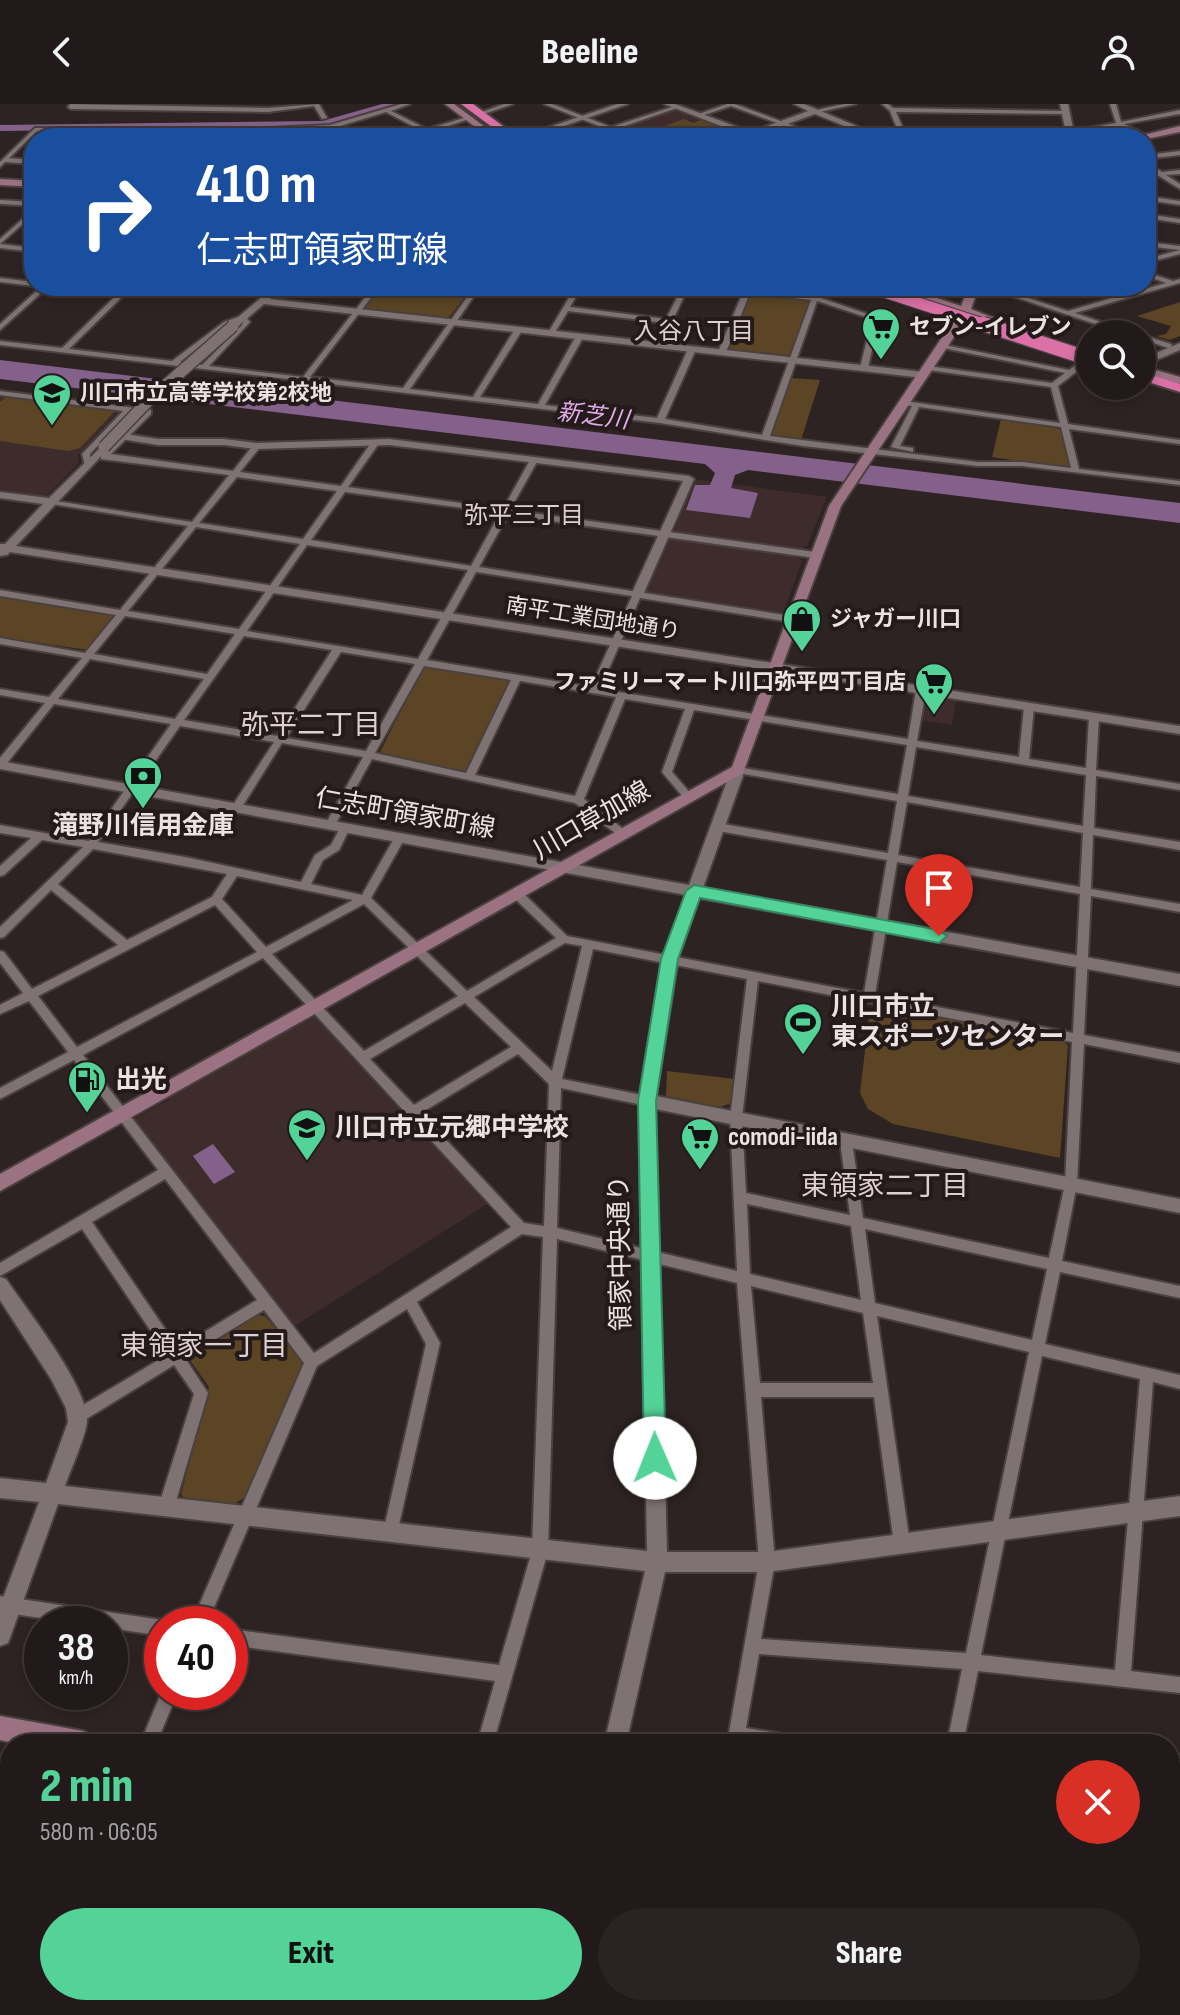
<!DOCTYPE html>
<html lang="en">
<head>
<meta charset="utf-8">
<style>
	:root { --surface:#221a1a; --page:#2a2323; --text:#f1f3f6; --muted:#a2a1a2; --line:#3f3839; --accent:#53d397 }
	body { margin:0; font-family:"Sofia Sans Condensed","Noto Sans JP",sans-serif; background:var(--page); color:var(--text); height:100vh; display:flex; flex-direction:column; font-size:30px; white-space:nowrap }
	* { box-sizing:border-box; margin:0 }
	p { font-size:26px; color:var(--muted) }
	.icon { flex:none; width:44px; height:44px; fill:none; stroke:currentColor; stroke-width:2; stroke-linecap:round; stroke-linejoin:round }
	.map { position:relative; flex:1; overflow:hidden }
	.sheet { position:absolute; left:0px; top:1630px; width:1180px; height:282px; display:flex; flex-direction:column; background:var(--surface); border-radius:32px 32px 0 0; box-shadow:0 4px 12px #0003,0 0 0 2px var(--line) }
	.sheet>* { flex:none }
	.hud { position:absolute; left:24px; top:24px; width:1132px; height:168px; border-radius:32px; box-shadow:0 4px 12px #0003,0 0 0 2px var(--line); background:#1a4fa0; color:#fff; overflow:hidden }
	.tools { position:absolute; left:1076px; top:216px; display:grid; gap:16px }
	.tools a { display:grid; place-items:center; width:80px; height:80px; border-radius:50%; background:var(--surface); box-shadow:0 4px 12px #0003,0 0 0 2px var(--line); font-size:40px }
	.speed { position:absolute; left:24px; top:1502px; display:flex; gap:16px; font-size:40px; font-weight:700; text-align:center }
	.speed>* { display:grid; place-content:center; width:104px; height:104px; border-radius:50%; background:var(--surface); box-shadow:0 4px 12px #0003,0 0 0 2px var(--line); line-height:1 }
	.speed small { font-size:20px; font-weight:400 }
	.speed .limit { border:12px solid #d22; background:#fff; color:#111 }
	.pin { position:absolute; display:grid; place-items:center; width:68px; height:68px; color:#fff; margin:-82px -34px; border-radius:50% 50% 50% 0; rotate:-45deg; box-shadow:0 0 8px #0007 }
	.pin .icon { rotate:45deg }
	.me { position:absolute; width:88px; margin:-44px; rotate:359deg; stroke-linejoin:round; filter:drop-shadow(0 0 6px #0008) }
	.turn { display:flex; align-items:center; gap:28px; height:168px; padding:0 40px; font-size:36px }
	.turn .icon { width:104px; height:104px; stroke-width:2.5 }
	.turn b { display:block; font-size:56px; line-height:68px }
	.round { display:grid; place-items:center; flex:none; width:84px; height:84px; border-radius:42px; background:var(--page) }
	.headline { display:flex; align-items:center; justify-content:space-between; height:136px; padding:0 40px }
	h1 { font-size:48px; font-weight:800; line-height:60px; color:var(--accent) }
	.primary-button { display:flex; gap:16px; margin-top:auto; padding:16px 40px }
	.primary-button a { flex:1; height:92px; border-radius:48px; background:var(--accent); color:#111; font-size:32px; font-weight:800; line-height:92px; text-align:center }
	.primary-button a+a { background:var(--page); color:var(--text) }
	header { display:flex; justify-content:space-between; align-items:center; height:104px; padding:0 40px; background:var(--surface); font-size:36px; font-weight:800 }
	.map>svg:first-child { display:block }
</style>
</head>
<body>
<header><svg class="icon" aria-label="back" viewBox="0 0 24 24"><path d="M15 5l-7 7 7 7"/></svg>Beeline<svg class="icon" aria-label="person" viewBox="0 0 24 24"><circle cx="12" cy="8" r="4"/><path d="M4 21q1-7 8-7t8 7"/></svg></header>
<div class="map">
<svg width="1180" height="1911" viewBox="0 0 1180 1911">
	<rect width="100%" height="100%" fill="#2e2323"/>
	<!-- built -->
	<g fill="#3e2c2d">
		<path d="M677,5L744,30V31L637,34L617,26Z"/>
		<path d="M0,291L115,306L118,308L78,351L79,359L44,394L0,386Z"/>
		<path d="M693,375L827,393L807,442L799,445L674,428Z"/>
		<path d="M672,434L794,451L802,457L783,509L645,489L667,435Z"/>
		<path d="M929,593L956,597L952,621L921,616L924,595Z"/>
		<path d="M310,913H318L487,1100L293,1223L134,1015L170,995L171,989Z"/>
	</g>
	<!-- green -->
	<g fill="#5b4524">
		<path d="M684,15L693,19L701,16L741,30L730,34L642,30Z"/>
		<path d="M382,182H473L450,212L442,215L367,206L364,204Z"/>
		<path d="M751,190L810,197L790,252L728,245Z"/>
		<path d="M1180,198V232L1170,236L1156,232L1166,230L1171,222L1137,212Z"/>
		<path d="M791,274L820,276L801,336L771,333Z"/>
		<path d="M6,293L115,307L80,344L68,347L0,337V298Z"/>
		<path d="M1001,315L1060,325L1071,361L1065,364L992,353Z"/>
		<path d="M0,491L112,510L115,513L87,546L0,533Z"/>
		<path d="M424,561L511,576L467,666L460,669L379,650Z"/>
		<path d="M879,900L1060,935L1068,941L1060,1054L893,1020L868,1005L860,989L869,913Z"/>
		<path d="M667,967L735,975L732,999L720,1003L666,992Z"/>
		<path d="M257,1211L265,1212L302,1256L300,1268L245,1393L233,1401L184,1395L181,1390L209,1283L191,1258L192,1252Z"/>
		<path d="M266,1902H402L399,1911H261Z"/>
	</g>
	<!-- water -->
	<g fill="#84618a">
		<path d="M0,256L1180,399V419L748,366L735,371L731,384L758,389L750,414L686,406L695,381H710L715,369L705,360L0,275Z"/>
		<path d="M213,1040L235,1068L214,1080L193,1052Z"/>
	</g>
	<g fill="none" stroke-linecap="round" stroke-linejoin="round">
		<!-- river -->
		<path fill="#84618a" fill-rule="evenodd" d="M382,0H397L322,23L0,27V21L322,17Z"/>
		<!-- minor casing -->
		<g stroke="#494040" stroke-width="4">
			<g id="minor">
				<path d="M70,0L268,4L319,0L327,14L322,15L314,2L268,8L71,5L68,3Z"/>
				<path d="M401,0H410L391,7L427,25L467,13L472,14L431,28L442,34H435L426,29L412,34H403L422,27L386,8L340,22L360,34H353L335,24L300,34H291L317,25L248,29L36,28L0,63V58L35,24L248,25L330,21Z"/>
				<path d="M504,0H513L484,10L479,9Z"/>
				<path d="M544,0H552L611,23L675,2L680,3L616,25L636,34H628L611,27L592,34H583L606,25Z"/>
				<path d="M727,0H735L826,34H818L731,2L701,12L696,11Z"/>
				<path d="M844,0H856L815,9L812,7Z"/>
				<path d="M882,0H888L893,4L1065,7L1067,10L896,8L904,27L927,26L1071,31L1074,33L1051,34L927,30L863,34L877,28L898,27L890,7Z"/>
				<path d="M1110,0H1116L1121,18L1180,6V10L1124,20L1146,31L1144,34L1118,22L1069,30L1071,27L1116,19Z"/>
				<path d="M1180,47V51L1146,55V51Z"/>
				<path d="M1146,58L1162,68L1180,66V70L1166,71L1180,80V85L1159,72L1146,73V69L1155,68L1146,63Z"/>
				<path d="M0,96L34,98V102L0,100Z"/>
				<path d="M34,105V110L0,140V135Z"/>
				<path d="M1146,110L1180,115V119L1146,114Z"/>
				<path d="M1146,138L1180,142V146L1146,142Z"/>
				<path d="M0,140L34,144V148L0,144Z"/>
				<path d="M1180,146V150L1146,159V155Z"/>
				<path d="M1146,168L1173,177L1180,175V179L1075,209L1136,230H1125L982,182H992L1068,207L1122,191L1097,182H1107L1130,189L1166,179L1146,172Z"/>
				<path d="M0,174L34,178V182L0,178Z"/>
				<path d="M42,182H49L0,226V220Z"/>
				<path d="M126,182H133L69,245L172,257L224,218L244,211L250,218L209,262L303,273L374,182H380L310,273L403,284L475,182H481L410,285L473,293L515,225L519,223L523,225L480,293L538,300L576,232L580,230L584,232L545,301L657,314L688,245L692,243L696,245L665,315L762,331L811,196L750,189L726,248L722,250L718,248L743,188L702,184L699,182C736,182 772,190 809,191C820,192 827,182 838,182L821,194L879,214L868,264L864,266L860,264L872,215L817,197L770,332L978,358H1022L1071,364L1061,323L919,303L900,342L913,344V348L891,343L912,302L901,301V297H904L1060,319L1051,283L928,266L924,264L928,262L1052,279L1065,269L943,244L939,242L940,240L1069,266L1086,254L1090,256L1089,258L1058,282L1068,320L1180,336V340L1069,325L1079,365L1180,377V381L1022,362H978L803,342L660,319L0,241V237L62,244ZM242,216L243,218L242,221L202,261L180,258L228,220Z"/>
				<path d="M576,182H582L570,203L666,215L683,182H689L661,241L657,243L653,241L665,219L568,207L554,230H550L548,229Z"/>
				<path d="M1142,231L1171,240L1172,242L1168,244L1142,235Z"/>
				<path d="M0,287L151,306V310L111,350L233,367L254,340H257L261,342L240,368L341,382L373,336H376L380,338L348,383L503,405L530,356L537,354L538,356L510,406L815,448L819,451L815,454L508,411L479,463L791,512L795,515L791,518L640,494L600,585L908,635L916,586L921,583L926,586L917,637L1019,653L1024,603L1029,600L1034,603L1029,655L1086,664L1089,613L1094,610L1099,613L1096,666L1180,680V686L1096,672L1094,724L1180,738V746L1093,731L1091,785L1180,800V808L1091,792L1084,931L1180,949V959L1084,940L1077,1080L1062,1157L1180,1182V1194L1060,1168L1045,1240L1180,1271V1285L1153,1278L1131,1567L1180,1573V1589L978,1567L963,1640H947L962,1565L759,1550L746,1624L795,1632L801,1634L803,1640H727L759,1458L737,1179L557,1135L548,1447L493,1640H477L495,1577L230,1541V1525L499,1561L532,1447L543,1133L522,1130L417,1198L440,1239L396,1434L391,1437L386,1434L383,1429L426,1240L407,1205L317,1262L207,1520H191L304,1259L264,1206L185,1254L208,1289L174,1404L171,1409L166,1411L161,1409L158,1404L194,1290L174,1261L83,1317L78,1319L73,1317L71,1312L73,1307L167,1251L82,1125L0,1172V1159L158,1066L74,956L0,995V984L68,948L29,897L0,910V901L23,889L0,859V847L4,848L32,885L118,841L51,786L4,833L0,834V823L83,743L42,736L4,771L0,772V762L31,734L0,729V721L89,737L171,620L54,600L4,663L0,664V654L45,599L0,591V585L49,593L82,554L0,540V534L85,549L116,511L0,492V486L120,506L188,422L52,400L48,398L49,396L192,418L229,371L101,355V351L142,310L130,308L90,350L91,362H85L82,350L123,307L0,291ZM237,373L337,387L303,435L199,419ZM345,388L500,409L471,462L311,436ZM196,423L300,440L239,525L128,507ZM307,441L468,466L418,555L247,527ZM476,468L632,492L591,583L427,556ZM125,512L235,530L207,570L94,550ZM244,532L332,546L277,632L184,616ZM341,548L415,560L366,647L286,634ZM90,555L204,575L175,615L58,595ZM424,562L511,576L466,669L375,649ZM520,577L616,593L575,692L475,671ZM625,595L685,605L662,668L683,693L687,694L692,691L672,668L694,606L907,641L898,690L738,663L733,666L738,669L897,697L888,749L718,719L713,723L718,727L887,756L864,889L567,832L521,787H513L512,790L513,793L556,834L467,887L371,794L405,734L404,731H396L362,791L311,780L323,756L339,746L350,724L345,720L341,722L331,741L315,751L301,778L185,753L98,738L180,622L274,638L231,704L236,707L240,706L282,639L363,653L325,721L330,724L335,721L372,655L575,699L622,734L627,730L626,727L584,695ZM916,643L1086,671L1083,722L908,692ZM907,698L1083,729L1080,783L898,751ZM93,745L227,770L212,793L127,836L58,780ZM897,758L1080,790L1073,929L875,891ZM237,772L353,796L266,843L222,795ZM364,800L458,892L364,947L272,850ZM215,801L257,848L77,943L38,892ZM565,839L582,842L552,967L474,893ZM593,845L747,875L730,1014L737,1167L557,1124L561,984L647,1002L651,1000L653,997L651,994L647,992L562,975ZM263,854L511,1123L314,1249L83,951ZM758,877L1072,938L1065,1080L1049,1154L863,1114L852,1037L850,1033H842L840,1037L850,1111L746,1089L742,1014ZM465,899L511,943L414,1001L370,955ZM518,950L549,980L544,1122L524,1119L421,1009ZM165,1075L257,1196L178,1244L92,1118ZM747,1100L851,1122L861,1196L750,1170ZM865,1125L1047,1165L1032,1236L875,1199ZM751,1182L863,1209L873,1279H760ZM877,1212L1029,1248L966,1549L761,1535L775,1458L761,1293H874L894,1440L897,1445L902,1448L907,1445L910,1440ZM1042,1252L1140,1275L1115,1566L981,1551Z"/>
				<path d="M0,1492L162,1516L168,1520H162V1532L110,1524V1520H82L0,1508Z"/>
				<path d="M162,1587L178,1588L156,1640H140Z"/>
				<path d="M1170,1707L1180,1709V1727L1170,1725Z"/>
				<path d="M0,1773L10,1774V1792L0,1791Z"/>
				<path d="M82,1902H100L101,1911H83Z"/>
				<path d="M204,1902H233L231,1909L226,1911H197L199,1904Z"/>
				<rect x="238" y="1902" width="18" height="9"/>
				<path d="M401,1902H419L416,1911H398Z"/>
				<path d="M552,1902H592L598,1904L600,1911H560L554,1909Z"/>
				<path d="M888,1902H906L903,1911H885Z"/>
			</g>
		</g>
		<!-- tertiary casing -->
		<g stroke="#494040" stroke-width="4">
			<g id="tertiary">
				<path d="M617,0H628L529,34H517Z"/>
				<path d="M664,0H675L751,28L808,7L794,0H804L885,34H874L815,10L757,31L763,34H752Z"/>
				<path d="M1060,0H1068L1075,34H1067Z"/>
				<path d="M7,54L34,56V60L4,58Z"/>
				<path d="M1146,92L1180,97V101L1146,96Z"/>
				<path d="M275,182H284L270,195L924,268L929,271L924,274L264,200L236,224H230V220Z"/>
				<path d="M541,182H574L581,185L577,188Z"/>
				<path d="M1180,239V246L1142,262V255Z"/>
				<path d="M125,330L158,335H224L257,339L389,335L689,372L694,375L643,491L637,495L631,491L683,377L389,341L257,345L224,341H158L121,335V331Z"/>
				<path d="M104,340L109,343L108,345L16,442L1180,622V630L10,448L7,451L0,452V440H5L43,400L0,394V388L49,394Z"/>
				<path d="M0,657L689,781L731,666L738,662L745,666L703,784L1180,870V882L699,794L678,855L656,992L1180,1095V1109L655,1005L667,1448H767L1180,1392V1412L767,1468H665L626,1640H604L645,1467L58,1400L11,1531L8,1539L0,1542V1502L39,1398L0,1394V1374L46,1379L68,1318L66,1304L51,1275L0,1196V1173L6,1175C27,1206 87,1281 87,1316C87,1330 70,1367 65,1382L647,1447L639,997L662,855L686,791L0,665Z"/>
				<path d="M543,1902H567L565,1911H541Z"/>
			</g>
		</g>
		<!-- secondary casing -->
		<g stroke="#494040" stroke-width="4">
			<g id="secondary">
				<path d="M445,0H454L500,34H490Z"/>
				<path d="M1180,22V28L1146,35L1132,34Z"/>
				<path d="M0,75L34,77V83L0,81Z"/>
				<path d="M885,182H900L961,202L969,182H979L971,205L1009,220L1004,223L968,212L841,402L743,669L0,1087V1070L732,663L829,402L959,208Z"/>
				<path d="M1142,262L1180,273V280L1142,269Z"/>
				<path d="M0,1612L83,1627L92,1631L96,1640H18L0,1636Z"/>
				<path d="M1170,1855L1180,1859V1887L1170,1883Z"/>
			</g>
		</g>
		<!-- motorway casing -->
		<g stroke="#494040" stroke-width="4">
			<g id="motorway">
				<path d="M461,0H473L519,34H507Z"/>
				<path d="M882,182H899L900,183L894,187Z"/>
				<path d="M1142,268L1180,280V288L1142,276Z"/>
			</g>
		</g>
		<!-- minor -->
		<use href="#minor" fill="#7f7272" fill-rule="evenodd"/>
		<!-- tertiary -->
		<use href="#tertiary" fill="#7f7272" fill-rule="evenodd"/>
		<!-- secondary -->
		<use href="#secondary" fill="#9b7282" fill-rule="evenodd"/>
		<!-- motorway -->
		<use href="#motorway" fill="#db71a7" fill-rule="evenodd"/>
		<!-- tertiary-bridge casing -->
		<g stroke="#494040" stroke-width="14" stroke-linecap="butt">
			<path id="tertiary-bridge" d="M104,343L149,296L233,222"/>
		</g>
		<!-- motorway-bridge-far1 casing -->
		<g stroke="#494040" stroke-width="13" stroke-linecap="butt">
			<path id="motorway-bridge-far1" d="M866,182L989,222"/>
		</g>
		<!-- motorway-bridge casing -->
		<g stroke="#494040" stroke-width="17" stroke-linecap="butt">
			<path id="motorway-bridge" d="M983,220L1090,255"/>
		</g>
		<!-- tertiary-bridge -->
		<use href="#tertiary-bridge" stroke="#7f7272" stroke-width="11"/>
		<!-- motorway-bridge-far1 -->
		<use href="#motorway-bridge-far1" stroke="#db71a7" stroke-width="11"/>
		<!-- motorway-bridge -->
		<use href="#motorway-bridge" stroke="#db71a7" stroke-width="14"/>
	</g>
	<!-- route -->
	<path fill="#53d397" stroke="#368962" stroke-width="2" d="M694,781L939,826L947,832L939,839L700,794L678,855L656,997L666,1354L663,1361L655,1364L647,1361L644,1354L638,997L661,855L686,787Z"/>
	<!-- icons -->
	<defs>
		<g id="supermarket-pin" transform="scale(2)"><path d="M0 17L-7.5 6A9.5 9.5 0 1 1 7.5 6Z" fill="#53d397" stroke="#241a1a"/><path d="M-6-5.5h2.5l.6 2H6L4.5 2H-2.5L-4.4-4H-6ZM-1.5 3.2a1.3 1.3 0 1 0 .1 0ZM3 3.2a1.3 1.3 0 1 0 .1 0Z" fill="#111"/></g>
		<g id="school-pin" transform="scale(2)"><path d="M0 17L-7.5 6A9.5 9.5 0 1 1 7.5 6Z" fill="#53d397" stroke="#241a1a"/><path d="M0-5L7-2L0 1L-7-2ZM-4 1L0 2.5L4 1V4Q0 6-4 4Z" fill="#111"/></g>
		<g id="shop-pin" transform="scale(2)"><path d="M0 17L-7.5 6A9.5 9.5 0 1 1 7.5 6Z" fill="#53d397" stroke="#241a1a"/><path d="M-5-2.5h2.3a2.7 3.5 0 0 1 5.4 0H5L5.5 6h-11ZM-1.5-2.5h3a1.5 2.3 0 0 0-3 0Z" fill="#111"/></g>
		<g id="bank-pin" transform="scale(2)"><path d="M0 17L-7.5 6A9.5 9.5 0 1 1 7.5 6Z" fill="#53d397" stroke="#241a1a"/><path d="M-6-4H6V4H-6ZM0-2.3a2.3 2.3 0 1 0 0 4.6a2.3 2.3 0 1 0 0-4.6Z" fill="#111"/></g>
		<g id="stadium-pin" transform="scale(2)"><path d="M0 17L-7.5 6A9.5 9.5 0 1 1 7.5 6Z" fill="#53d397" stroke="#241a1a"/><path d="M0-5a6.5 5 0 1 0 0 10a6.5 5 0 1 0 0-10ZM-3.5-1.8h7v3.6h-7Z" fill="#111"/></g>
		<g id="fuel-pin" transform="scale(2)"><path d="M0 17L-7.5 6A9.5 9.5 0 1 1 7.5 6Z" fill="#53d397" stroke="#241a1a"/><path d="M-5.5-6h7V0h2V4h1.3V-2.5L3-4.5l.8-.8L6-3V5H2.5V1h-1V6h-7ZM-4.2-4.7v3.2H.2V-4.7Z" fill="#111"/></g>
	</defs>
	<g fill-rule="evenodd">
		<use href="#supermarket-pin" x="881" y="223"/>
		<use href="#school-pin" x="52" y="289"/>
		<use href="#shop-pin" x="802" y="515"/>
		<use href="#supermarket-pin" x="934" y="578"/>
		<use href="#bank-pin" x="143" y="672"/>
		<use href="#stadium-pin" x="803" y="918"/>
		<use href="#fuel-pin" x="87" y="976"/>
		<use href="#school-pin" x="307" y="1024"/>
		<use href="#supermarket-pin" x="700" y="1033"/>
	</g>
	<g text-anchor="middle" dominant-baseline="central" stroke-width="8" stroke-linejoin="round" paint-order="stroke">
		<!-- far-poi labels -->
		<g font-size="22" font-weight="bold" fill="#ebe3e3" stroke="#241a1a" text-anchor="start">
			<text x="909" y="223">セブン-イレブン</text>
			<text x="80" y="289">川口市立高等学校第2校地</text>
			<text x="830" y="515">ジャガー川口</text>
			<text x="906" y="578" text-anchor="end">ファミリーマート川口弥平四丁目店</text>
		</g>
		<!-- far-street labels -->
		<g font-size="22" fill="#ebe3e3" stroke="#241a1a">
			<text transform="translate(593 515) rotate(9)">南平工業団地通り</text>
		</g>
		<!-- far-neighbourhood labels -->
		<g font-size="24" fill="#ded0d0" stroke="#241a1a">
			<text x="694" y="227">入谷八丁目</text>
			<text x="524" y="411">弥平三丁目</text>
		</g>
		<!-- far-water labels -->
		<g font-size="24" font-style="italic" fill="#e3adec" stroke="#241a1a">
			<text transform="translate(593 312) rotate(7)">新芝川</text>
		</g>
		<!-- street labels -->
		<g font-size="26" fill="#ebe3e3" stroke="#241a1a">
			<text transform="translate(405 710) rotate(10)">仁志町領家町線</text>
			<text transform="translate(592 717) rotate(-30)">川口草加線</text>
			<text transform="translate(621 1149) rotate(-91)">領家中央通り</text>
		</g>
		<!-- poi labels -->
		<g font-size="26" font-weight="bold" fill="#ebe3e3" stroke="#241a1a" text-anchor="start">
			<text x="143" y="722" text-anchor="middle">滝野川信用金庫</text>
			<text x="831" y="903">川口市立<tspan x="831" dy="30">東スポーツセンター</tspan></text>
			<text x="115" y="976">出光</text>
			<text x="335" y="1024">川口市立元郷中学校</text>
			<text x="728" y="1033">comodi-iida</text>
		</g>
		<!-- neighbourhood labels -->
		<g font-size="28" fill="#ded0d0" stroke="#241a1a">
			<text x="311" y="621">弥平二丁目</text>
			<text x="885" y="1082">東領家二丁目</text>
			<text x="204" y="1242">東領家一丁目</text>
		</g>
	</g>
</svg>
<div class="tools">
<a><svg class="icon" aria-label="search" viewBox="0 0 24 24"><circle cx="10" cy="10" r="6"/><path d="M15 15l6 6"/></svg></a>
</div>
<div class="speed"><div>38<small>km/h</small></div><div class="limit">40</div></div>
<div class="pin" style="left:939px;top:832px;background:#d93025"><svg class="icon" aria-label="arrive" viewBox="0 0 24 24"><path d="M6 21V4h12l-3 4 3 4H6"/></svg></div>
<svg class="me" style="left:655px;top:1354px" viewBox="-20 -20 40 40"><circle r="19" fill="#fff"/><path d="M0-13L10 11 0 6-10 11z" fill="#53d397"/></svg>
<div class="hud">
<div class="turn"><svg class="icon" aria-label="right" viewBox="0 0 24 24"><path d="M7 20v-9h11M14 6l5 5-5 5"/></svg><div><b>410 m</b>仁志町領家町線</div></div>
</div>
<section class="sheet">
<div class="headline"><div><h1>2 min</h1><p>580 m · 06:05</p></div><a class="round" style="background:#d93025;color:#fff"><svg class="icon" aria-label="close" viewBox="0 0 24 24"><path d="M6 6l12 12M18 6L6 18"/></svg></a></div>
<div class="primary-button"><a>Exit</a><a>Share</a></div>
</section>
</div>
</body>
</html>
